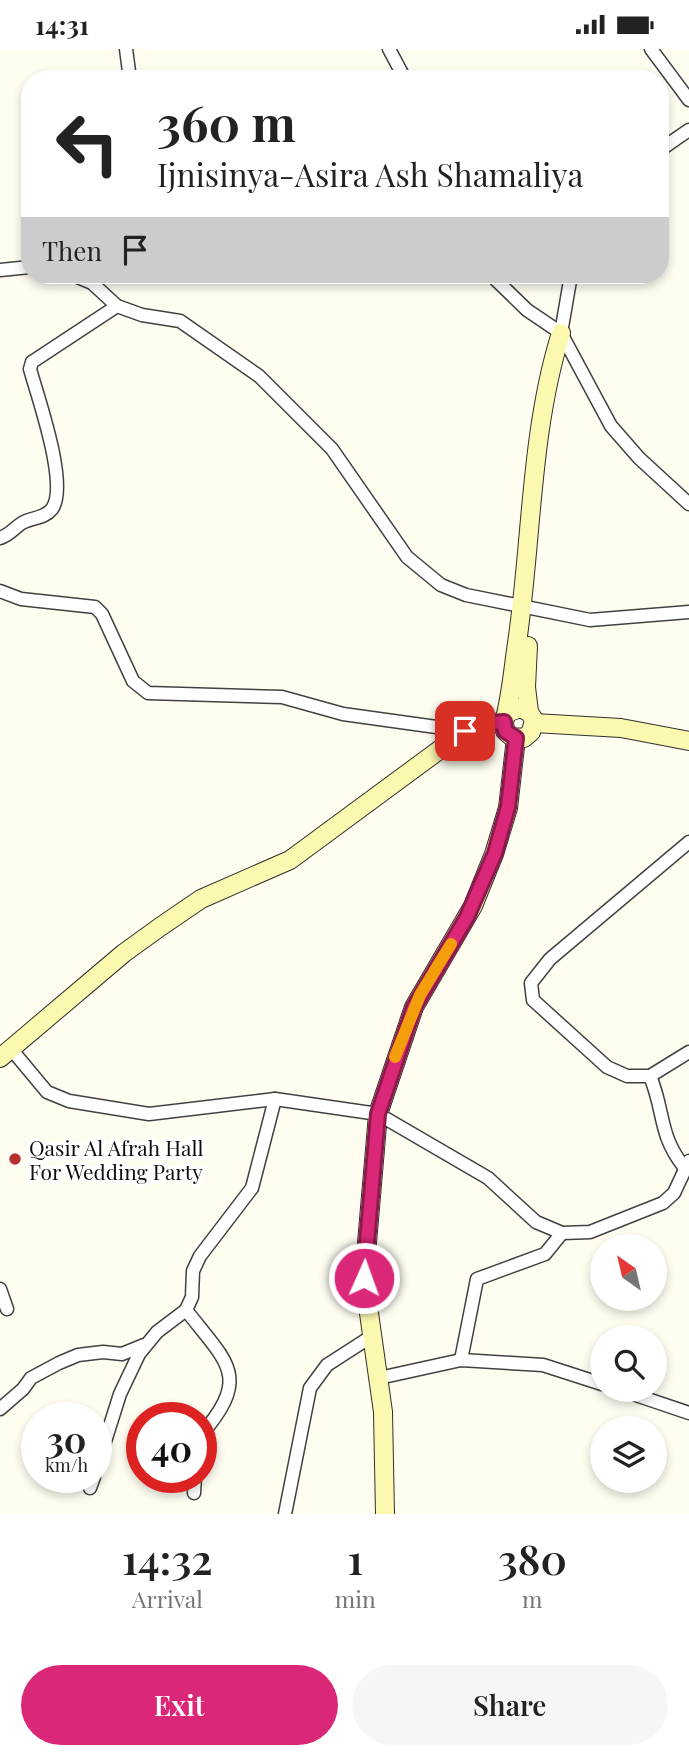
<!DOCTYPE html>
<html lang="en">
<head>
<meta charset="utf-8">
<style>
	:root { --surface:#fff; --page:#f6f6f6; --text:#222; --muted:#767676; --accent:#db2777 }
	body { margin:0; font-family:"Playfair Display",serif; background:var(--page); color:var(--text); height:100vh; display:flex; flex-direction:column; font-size:26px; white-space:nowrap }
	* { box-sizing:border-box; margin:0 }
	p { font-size:23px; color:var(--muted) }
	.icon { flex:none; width:38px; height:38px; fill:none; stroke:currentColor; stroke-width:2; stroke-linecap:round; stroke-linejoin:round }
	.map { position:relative; height:1465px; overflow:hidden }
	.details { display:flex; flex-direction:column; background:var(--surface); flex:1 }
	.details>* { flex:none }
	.guide { position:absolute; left:21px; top:21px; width:648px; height:214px; border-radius:28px; box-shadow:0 4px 10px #0003; background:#fff; color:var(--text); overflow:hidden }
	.needle { width:46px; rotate:326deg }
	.fabs { position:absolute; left:590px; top:1185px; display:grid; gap:14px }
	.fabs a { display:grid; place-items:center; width:77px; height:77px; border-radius:50%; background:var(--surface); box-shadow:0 4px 10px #0003; font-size:35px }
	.speed { position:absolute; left:21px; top:1353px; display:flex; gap:14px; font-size:35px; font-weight:700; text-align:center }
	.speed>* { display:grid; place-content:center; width:91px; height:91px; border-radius:50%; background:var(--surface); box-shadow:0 4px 10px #0003; line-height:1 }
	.speed small { font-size:18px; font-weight:400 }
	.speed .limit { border:10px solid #d22; background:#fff; color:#111 }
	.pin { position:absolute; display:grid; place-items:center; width:60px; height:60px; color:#fff; margin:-30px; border-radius:14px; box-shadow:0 4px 10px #0006 }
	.me { position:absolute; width:77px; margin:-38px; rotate:2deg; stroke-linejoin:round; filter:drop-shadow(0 0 5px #0008) }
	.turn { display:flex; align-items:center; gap:24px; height:147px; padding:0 21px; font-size:32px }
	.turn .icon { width:91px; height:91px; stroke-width:2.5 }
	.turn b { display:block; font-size:49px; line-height:60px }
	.then { display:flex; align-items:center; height:66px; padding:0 21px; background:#0003; gap:14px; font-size:26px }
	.eta { display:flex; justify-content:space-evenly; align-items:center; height:119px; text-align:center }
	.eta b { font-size:42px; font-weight:600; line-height:49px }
	.button { display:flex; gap:14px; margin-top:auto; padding:14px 21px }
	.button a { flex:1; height:80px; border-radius:42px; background:var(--accent); color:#fff; font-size:28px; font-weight:600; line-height:80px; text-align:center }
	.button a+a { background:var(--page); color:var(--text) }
	.status { display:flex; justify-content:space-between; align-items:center; height:49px; padding:0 35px; background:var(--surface); direction:ltr }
	.status svg { height:19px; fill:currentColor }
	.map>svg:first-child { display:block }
</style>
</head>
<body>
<div class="status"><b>14:31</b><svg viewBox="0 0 49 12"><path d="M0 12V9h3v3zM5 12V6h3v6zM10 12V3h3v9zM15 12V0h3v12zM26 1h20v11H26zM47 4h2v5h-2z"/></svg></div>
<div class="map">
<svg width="689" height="1465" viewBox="0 0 689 1465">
	<rect width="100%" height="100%" fill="#fefdf0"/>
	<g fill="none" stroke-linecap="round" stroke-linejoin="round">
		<!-- street casing -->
		<g stroke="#414141" stroke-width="15">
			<g id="street">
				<path d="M126,0L130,30"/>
				<path d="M389,0L405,30"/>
				<path d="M651,0L689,51"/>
				<path d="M660,101L689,81"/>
				<path d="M0,221L30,218"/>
				<path d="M73,226L92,234L117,257L142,266L180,272L259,327L332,400L407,508L441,536L466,546L590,571L689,563"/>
				<path d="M491,226L527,261L561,284L611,377L639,409L689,455"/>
				<path d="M561,284L571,226"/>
				<path d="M0,489C10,486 14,479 22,474C32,468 44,470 52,460C69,436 38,349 30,320L32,313L117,257"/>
				<path d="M0,542L21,550L95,558L102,565L133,632L148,644L282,648L343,665L465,682"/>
				<path d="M689,793L550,910L531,934L533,951L607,1018L627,1027H650L689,1003"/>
				<path d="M12,1001L47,1043L69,1052L149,1065L275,1050L378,1065L488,1129L536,1173L562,1184L590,1183L663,1154L674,1144L689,1112"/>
				<path d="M650,1027C665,1063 658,1085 684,1118"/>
				<path d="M0,1240L7,1260"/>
				<path d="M186,1261C227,1314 252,1327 201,1386"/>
				<path d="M461,1311L477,1230L545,1205L562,1184"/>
				<path d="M379,1329L461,1311L543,1316L602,1335"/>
				<path d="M618,1340L689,1364"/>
				<path d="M0,1360L23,1340L31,1329L59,1314L78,1306L103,1303L122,1305L144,1296"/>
				<path d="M96,1421L120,1345L139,1305L157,1283L186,1261L192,1248L193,1222L200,1207L252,1139L275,1050"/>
				<path d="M90,1439L94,1428"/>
				<path d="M194,1444L195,1428"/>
				<path d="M285,1465L310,1339L327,1316L372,1287"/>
			</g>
		</g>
		<!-- secondary casing -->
		<g stroke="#303030" stroke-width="20">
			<g id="secondary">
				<path d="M528,597L526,638L529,663"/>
				<path d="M507,664L520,659L529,663L534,671L531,683L524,689L512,688L505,682L504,673C511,648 513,621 517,594C532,492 530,383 561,284"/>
				<path d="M534,674L621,679L689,692"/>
				<path d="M0,1009L124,904L160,878L201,850L290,811L465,682L479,675L504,673"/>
				<path d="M385,1465L383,1363L364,1229L378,1065L414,958L473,857L494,805L508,759L516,689"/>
			</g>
		</g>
		<!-- street -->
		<use href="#street" stroke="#fff" stroke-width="12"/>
		<!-- secondary -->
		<use href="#secondary" stroke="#fbf8af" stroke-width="18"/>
	</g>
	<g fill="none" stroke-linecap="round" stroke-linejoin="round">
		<!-- route casing -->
		<g stroke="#8e194d" stroke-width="18">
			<path id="route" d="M364,1229L378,1065L414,958L467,868L495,804L508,758L516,689L505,682L504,673L480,675L465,682"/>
		</g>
		<!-- route -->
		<use href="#route" stroke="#db2777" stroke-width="12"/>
		<!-- slow -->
		<path stroke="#f59e0b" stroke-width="12" d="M395,1008L420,946L451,895"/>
	</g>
	<!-- markers -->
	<circle fill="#b7322d" stroke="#fff" stroke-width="2.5" cx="15" cy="1110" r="7"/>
	<g text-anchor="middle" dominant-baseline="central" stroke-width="7" stroke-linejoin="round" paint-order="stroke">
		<!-- poi labels -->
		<g font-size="21" fill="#0e0e0e" stroke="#fff" text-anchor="start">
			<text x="29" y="1098">Qasir Al Afrah Hall<tspan x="29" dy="24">For Wedding Party</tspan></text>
		</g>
	</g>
</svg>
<div class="fabs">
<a><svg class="needle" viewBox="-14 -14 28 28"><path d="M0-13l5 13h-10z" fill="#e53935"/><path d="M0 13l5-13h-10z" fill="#767676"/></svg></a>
<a><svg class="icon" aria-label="search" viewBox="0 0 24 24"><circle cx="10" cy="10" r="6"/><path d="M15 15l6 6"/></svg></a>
<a><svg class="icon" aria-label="layers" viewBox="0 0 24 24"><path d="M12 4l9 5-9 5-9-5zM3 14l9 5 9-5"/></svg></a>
</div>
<div class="speed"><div>30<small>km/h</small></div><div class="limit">40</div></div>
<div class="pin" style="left:465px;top:682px;background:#d93025"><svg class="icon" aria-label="arrive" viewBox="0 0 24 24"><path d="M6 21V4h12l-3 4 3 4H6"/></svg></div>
<svg class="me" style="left:364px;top:1229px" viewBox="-20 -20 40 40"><circle r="17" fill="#db2777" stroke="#fff" stroke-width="3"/><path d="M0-11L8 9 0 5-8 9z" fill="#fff"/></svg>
<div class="guide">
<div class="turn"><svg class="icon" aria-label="left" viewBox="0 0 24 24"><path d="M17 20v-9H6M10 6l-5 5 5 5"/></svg><div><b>360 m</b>Ijnisinya-Asira Ash Shamaliya</div></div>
<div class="then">Then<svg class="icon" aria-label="arrive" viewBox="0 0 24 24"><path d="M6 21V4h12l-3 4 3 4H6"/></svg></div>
</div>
</div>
<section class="details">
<div class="eta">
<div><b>14:32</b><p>Arrival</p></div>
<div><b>1</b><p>min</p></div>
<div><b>380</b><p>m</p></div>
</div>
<div class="button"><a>Exit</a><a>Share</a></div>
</section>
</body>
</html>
